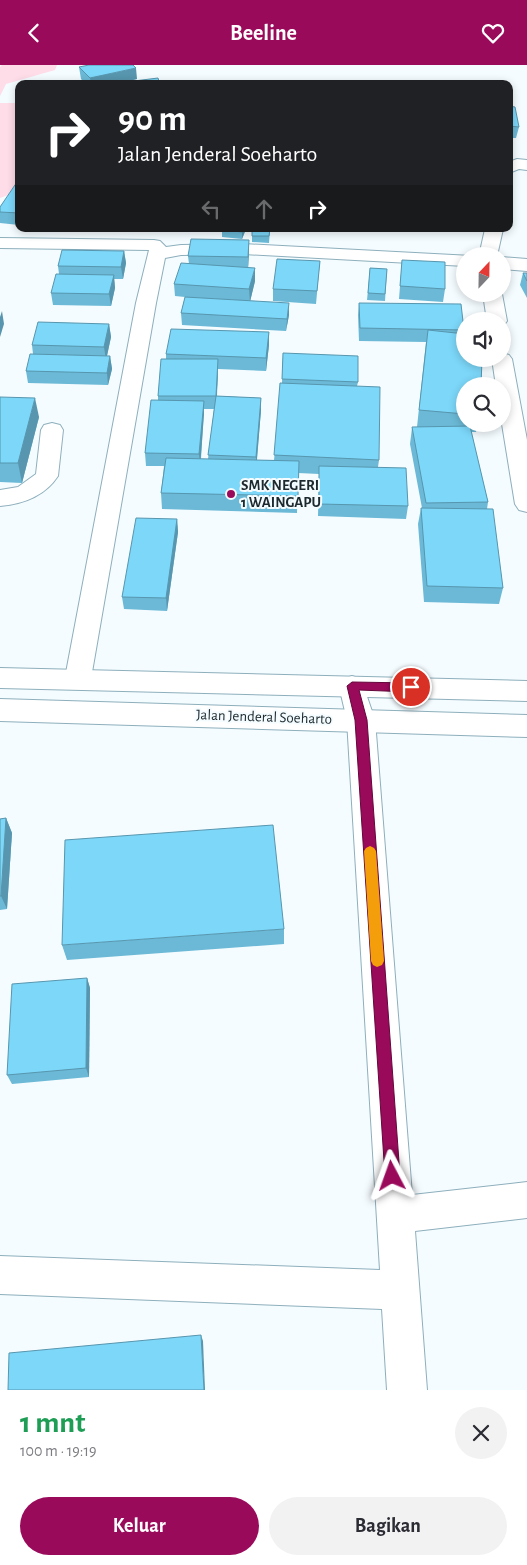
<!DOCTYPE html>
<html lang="id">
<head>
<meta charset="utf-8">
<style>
	:root { --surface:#fff; --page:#f2f2f3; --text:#2b2b33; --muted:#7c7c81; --accent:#9a0a5b }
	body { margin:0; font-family:"Alegreya Sans",sans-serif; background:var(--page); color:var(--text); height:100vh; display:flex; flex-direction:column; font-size:19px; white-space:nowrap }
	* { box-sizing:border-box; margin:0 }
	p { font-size:16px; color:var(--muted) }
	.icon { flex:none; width:28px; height:28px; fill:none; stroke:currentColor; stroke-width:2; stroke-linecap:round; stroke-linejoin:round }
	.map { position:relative; height:1325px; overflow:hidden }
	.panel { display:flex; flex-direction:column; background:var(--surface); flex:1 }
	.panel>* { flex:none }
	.banner { position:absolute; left:15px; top:15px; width:498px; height:152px; border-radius:10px; box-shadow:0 2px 8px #0003; background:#202124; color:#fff; overflow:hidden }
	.needle { width:32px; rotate:22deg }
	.controls { position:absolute; left:456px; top:182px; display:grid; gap:10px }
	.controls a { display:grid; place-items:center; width:55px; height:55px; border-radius:50%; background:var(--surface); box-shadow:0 2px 8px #0003; font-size:25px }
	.pin { position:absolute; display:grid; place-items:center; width:42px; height:42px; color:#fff; margin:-21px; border:2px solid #fff; border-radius:50%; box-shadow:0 1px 5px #0007 }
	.me { position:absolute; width:55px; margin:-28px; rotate:356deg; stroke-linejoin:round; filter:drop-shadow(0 0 4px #0008) }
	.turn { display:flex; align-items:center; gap:18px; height:105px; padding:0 20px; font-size:22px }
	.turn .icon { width:65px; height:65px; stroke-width:2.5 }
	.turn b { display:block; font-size:35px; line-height:42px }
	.lanes { display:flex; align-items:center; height:48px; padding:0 20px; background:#0003; justify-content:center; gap:25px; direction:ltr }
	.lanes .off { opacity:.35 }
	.round { display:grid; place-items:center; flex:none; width:52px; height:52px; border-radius:26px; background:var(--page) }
	.headline { display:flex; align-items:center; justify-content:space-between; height:85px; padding:0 20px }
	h1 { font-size:30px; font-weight:700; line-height:38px; color:#1e9e55 }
	.button { display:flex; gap:10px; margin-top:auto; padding:10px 20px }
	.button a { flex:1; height:58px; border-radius:30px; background:var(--accent); color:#fff; font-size:20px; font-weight:700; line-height:58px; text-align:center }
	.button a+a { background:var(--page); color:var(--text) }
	header { display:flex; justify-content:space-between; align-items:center; height:65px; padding:0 20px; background:var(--accent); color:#fff; font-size:22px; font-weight:700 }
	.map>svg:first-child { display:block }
</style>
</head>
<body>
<header><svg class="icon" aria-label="back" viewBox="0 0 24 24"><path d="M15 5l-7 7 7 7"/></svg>Beeline<svg class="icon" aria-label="heart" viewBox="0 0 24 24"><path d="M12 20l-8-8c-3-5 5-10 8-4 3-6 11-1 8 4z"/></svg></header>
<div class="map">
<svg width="527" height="1325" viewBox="0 0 527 1325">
	<rect width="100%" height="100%" fill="#f5fcff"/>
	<!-- green -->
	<g fill="#fedce8">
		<path d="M2,0H57L55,5L6,19L0,31V2Z"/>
		<path d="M0,38H19V126L0,133Z"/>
	</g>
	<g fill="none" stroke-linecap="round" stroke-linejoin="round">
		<!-- minor casing -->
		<g stroke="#8dafbc" stroke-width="2">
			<g id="minor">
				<path d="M517,94L527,95V105L519,104L509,108V97Z"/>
				<path d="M485,164H503L497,191H479Z"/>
				<path d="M0,173L154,175L160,176L166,182L181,180L244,179L472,191H465V201L244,189L181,190L165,193L156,238L91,613L87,620L78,623L69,620L65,613L136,238L149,185L0,183Z"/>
				<path d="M502,192L527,194V206L502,204Z"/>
				<path d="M483,229H502L507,256L504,260L502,256H487Z"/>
				<path d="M502,288L509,290L512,294L527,375V447L519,445L515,439L502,359V321H496L492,294H502Z"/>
				<path d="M52,358L60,360L63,365L58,411C45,431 23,439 0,441V425L18,422L36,409L41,365L44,360Z"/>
				<path d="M352,611L361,614L375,655L412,1130L527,1117V1153L415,1166L427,1325H387L382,1244L0,1229V1191L380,1205L347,655L339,621L343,614Z"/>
			</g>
		</g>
		<!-- secondary casing -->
		<g stroke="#8dafbc" stroke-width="2">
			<g id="secondary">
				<path d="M0,603L527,616V636L0,623Z"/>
				<path d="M0,634L527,650V672L0,656Z"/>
			</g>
		</g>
		<!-- minor -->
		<use href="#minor" fill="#fff" fill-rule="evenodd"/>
		<!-- secondary -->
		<use href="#secondary" fill="#fff" fill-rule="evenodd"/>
	</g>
	<!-- wall -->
	<g fill="#6bb9d6" fill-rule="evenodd">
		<path d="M79,2L137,14L123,17L160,19H86L81,14Z"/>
		<path d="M509,41L519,62L516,73H509Z"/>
		<path d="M19,117V160L0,158V142Z"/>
		<rect x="195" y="164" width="20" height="1"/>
		<path d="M246,164L242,174L222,172V165Z"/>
		<path d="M270,164L269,178L252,177V171Z"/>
		<path d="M249,175V187L248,203L255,216L250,236L289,250L286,266L182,260L181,248L185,232L175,231L174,219L189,199L188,191Z"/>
		<path d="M124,186L126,198L123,214H114L115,223L111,241L53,240L51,228L59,209L58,201Z"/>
		<path d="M402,195L445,224L443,237L399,234Z"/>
		<path d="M320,196L316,239L273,236V224Z"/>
		<path d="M370,203L387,204L385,236L367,235Z"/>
		<path d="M523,208H527V233L520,220Z"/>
		<path d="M359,238L464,265L465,359H477L476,367H471L488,437L487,444L503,523L499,539L424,537L418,459L421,443H422L410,379L412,363L424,362H417L426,277L359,276L358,250Z"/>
		<path d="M109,259L111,272L107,291H110L112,304L108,320L28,318L26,306L33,289L32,280Z"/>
		<path d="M269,267V280L266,306L218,304L217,331L261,333V345L257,395H274L282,318L283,288L358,317L357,321L379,395L378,402L408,441L406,454L318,451L319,409L298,408L297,448L162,444L161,428L164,401H146L145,388L158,335V331L166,294V289ZM204,344H214L208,394H201Z"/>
		<path d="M0,332L39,352L22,418L0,417Z"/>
		<path d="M177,454L178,467L167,546L124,544L122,532Z"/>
		<path d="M6,753L12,768L7,844L0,845V754Z"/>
		<path d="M284,864V879L67,895L62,880Z"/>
		<path d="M87,913L90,923L89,1012L12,1019L7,1010Z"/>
	</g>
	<!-- shaded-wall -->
	<g fill="#5796ae">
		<path d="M136,3L137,14L116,19H91L90,13Z"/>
		<path d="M243,164H246L242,174V167Z"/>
		<path d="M249,175V187L248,204V192Z"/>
		<path d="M124,186L126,198L123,214L121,202Z"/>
		<path d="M255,203V216L250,237L249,224Z"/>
		<path d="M114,210L115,223L111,241L109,229Z"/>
		<path d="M289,238V250L286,266L287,254Z"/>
		<path d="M2,246L4,259L0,272V252Z"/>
		<path d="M109,259L111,272L106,295L104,282Z"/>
		<path d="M269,267V280L266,306V293Z"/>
		<path d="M110,291L112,304L108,320L107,308Z"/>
		<path d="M218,294V307L216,344V331Z"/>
		<path d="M35,333L39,352L22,418L18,398Z"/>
		<path d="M261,333V345L256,404V392Z"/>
		<path d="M204,336V349L200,402L199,389Z"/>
		<path d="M177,454L178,467L167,546L166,533Z"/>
		<path d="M6,753L12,768L7,844L1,831Z"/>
		<path d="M87,913L90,923L89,1012L86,1003Z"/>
		<path d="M201,1270L203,1276L205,1325H204Z"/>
	</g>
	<!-- building -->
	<g fill="#7cd7f9" stroke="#5796ae">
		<path d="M89,0H133L136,3L90,13L79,2Z"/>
		<path d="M158,13L160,19H110Z"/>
		<path d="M509,41L515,42L519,62L509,61Z"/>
		<path d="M17,117H19V148L0,147V142Z"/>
		<path d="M222,164H243L242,167L222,165Z"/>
		<path d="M252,164H270L269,171H252Z"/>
		<path d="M191,174L249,175L248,192L188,191Z"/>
		<path d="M62,185L124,186L121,202L58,201Z"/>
		<path d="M277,194L320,196L317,226L273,224Z"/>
		<path d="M402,195L445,197V224L400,221Z"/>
		<path d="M181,198L255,203L249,224L174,219Z"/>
		<path d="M370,203L387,204L385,229L368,228Z"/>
		<path d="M523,208H527V216Z"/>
		<path d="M56,209L114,210L109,229L51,228Z"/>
		<path d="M185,232L289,238L287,254L181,248Z"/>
		<path d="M359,238L461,239L464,265L360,263Z"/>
		<path d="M38,257L109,259L104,282L32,280Z"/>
		<path d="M171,264L269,267L266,293L166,289Z"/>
		<path d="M428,265L465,269V294H482L481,321H465V349L419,345Z"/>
		<path d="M283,288L358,291V317L282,314Z"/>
		<path d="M30,289L110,291L107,308L26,306Z"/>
		<path d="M161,294H218L216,331H158Z"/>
		<path d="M280,318L380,322L379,395L274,390Z"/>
		<path d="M216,331L261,333L256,392L208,390Z"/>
		<path d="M0,332L35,333L18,398H0Z"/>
		<path d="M151,335L204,336L199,389L145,388Z"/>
		<path d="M470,361L488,437L426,438L412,362Z"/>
		<path d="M166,393L299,396L298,431L161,428Z"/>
		<path d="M319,401L406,403L408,441L319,439Z"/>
		<path d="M421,443L493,444L503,523L427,521Z"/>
		<path d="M136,453L177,454L166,533L122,532Z"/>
		<path d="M6,753L1,831H0V754Z"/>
		<path d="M273,760L284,864L62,880L65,775Z"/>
		<path d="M87,913L86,1003L7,1010L12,919Z"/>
		<path d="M201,1270L204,1325H8L9,1288Z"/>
	</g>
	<!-- route -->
	<path fill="#9a0a5b" stroke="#64063b" d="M352,617L411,618L416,622L411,627L359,625L367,655L400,1111L397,1116L392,1118L387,1116L385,1111L355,655L347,621Z"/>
	<!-- slow -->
	<path fill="#f59e0b" d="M370,781L374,783L376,786L384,896L382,900L377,902L373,900L371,896L364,786L366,783Z"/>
	<!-- markers -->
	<circle fill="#9a0a5b" stroke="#f5fcff" stroke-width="2" cx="231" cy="429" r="5"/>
	<g text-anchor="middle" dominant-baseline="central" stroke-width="4" stroke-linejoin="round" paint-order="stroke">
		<!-- poi labels -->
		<g font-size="15" font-weight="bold" fill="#1c292e" stroke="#f5fcff" text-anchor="start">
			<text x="241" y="420">SMK NEGERI<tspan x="241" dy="17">1 WAINGAPU</tspan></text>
		</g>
		<!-- street labels -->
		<g font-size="15" fill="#1c292e" stroke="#f5fcff">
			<text transform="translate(264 652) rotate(2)">Jalan Jenderal Soeharto</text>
		</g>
	</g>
</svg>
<div class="controls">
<a><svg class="needle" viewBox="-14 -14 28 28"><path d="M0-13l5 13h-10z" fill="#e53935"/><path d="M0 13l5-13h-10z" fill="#7c7c81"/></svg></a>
<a><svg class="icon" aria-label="sound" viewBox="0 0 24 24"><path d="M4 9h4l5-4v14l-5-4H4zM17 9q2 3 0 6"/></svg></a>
<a><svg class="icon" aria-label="search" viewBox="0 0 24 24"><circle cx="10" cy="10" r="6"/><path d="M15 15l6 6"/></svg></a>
</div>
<div class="pin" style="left:411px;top:622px;background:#d93025"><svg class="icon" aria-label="arrive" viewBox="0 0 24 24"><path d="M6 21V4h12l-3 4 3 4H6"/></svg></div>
<svg class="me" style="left:392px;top:1111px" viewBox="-20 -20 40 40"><path d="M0-17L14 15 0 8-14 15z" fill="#9a0a5b" stroke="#fff" stroke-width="4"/></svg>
<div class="banner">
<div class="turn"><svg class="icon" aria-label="right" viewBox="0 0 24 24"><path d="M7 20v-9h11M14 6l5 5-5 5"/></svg><div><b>90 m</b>Jalan Jenderal Soeharto</div></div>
<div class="lanes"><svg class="icon off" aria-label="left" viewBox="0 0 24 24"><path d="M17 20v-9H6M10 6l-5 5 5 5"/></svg><svg class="icon off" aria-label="ahead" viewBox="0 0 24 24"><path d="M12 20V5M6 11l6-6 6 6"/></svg><svg class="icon" aria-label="right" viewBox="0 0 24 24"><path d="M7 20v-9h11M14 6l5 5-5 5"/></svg></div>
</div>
</div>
<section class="panel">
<div class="headline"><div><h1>1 mnt</h1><p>100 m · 19:19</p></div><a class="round"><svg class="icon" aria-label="close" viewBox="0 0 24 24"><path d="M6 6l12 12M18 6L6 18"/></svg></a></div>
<div class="button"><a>Keluar</a><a>Bagikan</a></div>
</section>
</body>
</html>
